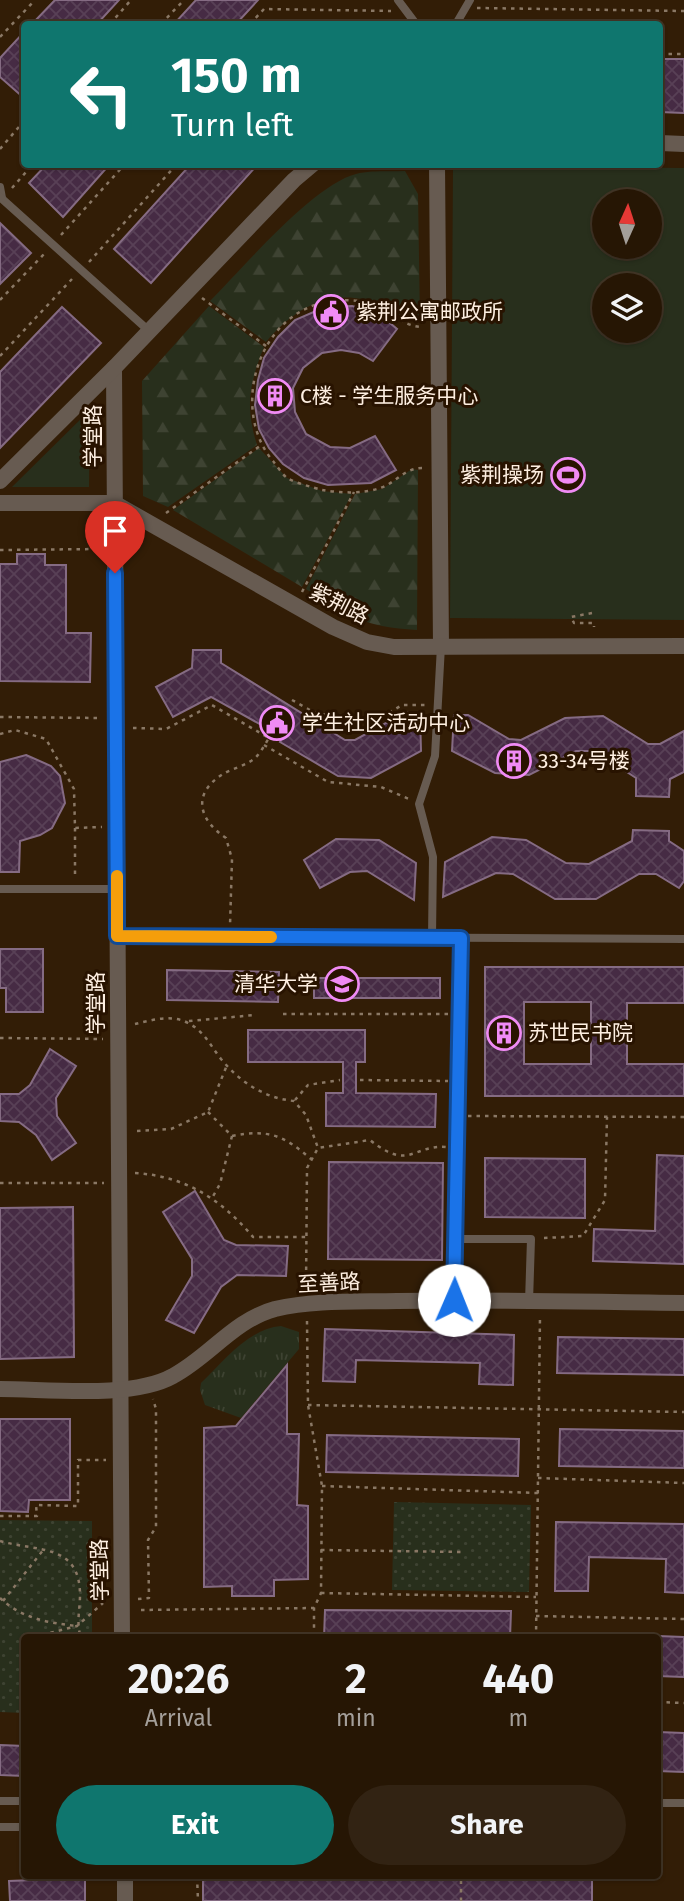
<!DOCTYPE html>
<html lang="en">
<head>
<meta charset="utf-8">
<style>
	:root { --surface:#261604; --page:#322313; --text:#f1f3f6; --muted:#a49f9a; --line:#423526; --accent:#0f766e }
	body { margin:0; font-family:"Fira Sans","Noto Sans SC",sans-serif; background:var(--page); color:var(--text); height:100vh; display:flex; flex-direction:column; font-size:26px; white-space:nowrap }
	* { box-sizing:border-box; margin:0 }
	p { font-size:23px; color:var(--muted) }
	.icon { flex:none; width:38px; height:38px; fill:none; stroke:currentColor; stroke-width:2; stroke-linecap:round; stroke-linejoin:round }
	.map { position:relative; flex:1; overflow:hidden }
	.details { position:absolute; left:21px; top:1634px; width:640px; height:245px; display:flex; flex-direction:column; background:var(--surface); border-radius:7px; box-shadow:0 2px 5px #0004,0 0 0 2px var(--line) }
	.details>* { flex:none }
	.guide { position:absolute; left:21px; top:21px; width:642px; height:147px; border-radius:7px; box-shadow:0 2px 5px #0004,0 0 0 2px var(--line); background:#0f766e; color:#fff; overflow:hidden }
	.needle { width:46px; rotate:3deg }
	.tools { position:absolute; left:592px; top:189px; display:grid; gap:14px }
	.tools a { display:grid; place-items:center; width:70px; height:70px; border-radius:50%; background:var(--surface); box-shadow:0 2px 5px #0004,0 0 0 2px var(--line); font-size:35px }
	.pin { position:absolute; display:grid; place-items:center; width:60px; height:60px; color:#fff; margin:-72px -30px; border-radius:50% 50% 50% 0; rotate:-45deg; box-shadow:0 0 7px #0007 }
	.pin .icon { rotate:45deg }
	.me { position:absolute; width:77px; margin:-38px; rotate:1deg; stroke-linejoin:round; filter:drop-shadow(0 0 5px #0008) }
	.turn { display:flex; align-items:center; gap:24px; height:147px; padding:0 35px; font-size:32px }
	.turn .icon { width:91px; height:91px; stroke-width:2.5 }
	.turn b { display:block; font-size:49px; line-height:60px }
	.eta { display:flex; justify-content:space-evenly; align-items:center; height:119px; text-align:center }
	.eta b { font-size:42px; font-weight:700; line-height:49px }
	.action { display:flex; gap:14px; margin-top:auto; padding:14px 35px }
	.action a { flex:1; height:80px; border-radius:42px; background:var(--accent); color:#fff; font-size:28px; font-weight:700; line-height:80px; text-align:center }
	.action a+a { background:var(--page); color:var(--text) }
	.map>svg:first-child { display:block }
</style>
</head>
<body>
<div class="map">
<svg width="684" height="1901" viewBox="0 0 684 1901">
	<defs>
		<pattern id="grass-tufts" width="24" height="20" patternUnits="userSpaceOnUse" patternTransform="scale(1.75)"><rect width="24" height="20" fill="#282f1c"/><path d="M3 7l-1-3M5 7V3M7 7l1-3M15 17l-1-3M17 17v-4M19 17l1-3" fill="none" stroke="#3e4332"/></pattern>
		<pattern id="forest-firs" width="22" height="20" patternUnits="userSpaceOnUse" patternTransform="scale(1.75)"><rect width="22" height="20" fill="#282f1c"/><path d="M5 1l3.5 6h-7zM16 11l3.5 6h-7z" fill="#3e4332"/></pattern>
		<pattern id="garden-dots" width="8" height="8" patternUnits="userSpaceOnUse" patternTransform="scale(1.75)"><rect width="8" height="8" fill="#282f1c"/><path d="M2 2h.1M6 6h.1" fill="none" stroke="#3e4332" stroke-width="1.8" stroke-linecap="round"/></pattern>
		<pattern id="building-cross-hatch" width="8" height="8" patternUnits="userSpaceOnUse" patternTransform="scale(1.75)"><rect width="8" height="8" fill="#462b44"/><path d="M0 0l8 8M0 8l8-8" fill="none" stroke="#584056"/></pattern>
	</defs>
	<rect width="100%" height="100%" fill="#321d06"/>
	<!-- grass -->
	<path fill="url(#grass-tufts)" d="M281,1326L299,1332V1349L241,1418L205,1405L200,1390L201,1383C224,1361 248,1329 281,1326Z"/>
	<!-- forest -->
	<g fill="url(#forest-firs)">
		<path d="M405,171L418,194L420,321C402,321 396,311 381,305C334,285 295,307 266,342L210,301C243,268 313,185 356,174C371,170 389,172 405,171Z"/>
		<path d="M209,306L264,347C249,385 245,406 257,445L168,507L143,496L142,381Z"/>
		<path d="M259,448L287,478L322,491L352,494L302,587L173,510Z"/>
		<path d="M412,469L418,470L417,630C365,627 348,617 306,589L355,494L382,489Z"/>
	</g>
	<!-- park -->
	<g fill="#282f1c" fill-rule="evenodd">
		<path d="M453,166L684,168V620L450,618ZM649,201V247H604V201ZM604,285H649V331H604Z"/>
		<path d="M90,410L89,487H12Z"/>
	</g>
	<!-- garden -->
	<g fill="url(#garden-dots)">
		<path d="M394,1502L531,1505L529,1592L392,1590Z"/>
		<path d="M0,1520L92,1521V1638H24V1713L0,1712Z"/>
	</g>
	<!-- building -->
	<g fill="url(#building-cross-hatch)" stroke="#856b83" stroke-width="2" fill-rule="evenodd">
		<path d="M55,0H119L97,24H32Z"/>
		<path d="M196,0H258L236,24H174Z"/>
		<path d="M24,32V98L0,77V58Z"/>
		<path d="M660,59H684V113L660,112Z"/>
		<path d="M47,164H110L63,217L29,183Z"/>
		<path d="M191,164H258L151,283L114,249Z"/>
		<path d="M0,223L31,253L0,284Z"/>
		<path d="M352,306L378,313L397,329L373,361L359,353L341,350L322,353L303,368L293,388L295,412L306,434L330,447L350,448L375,436L396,470L371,483L328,485L304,478L283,464L269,448L259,429L255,405L258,380L264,358L278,337L295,320L325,307Z"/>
		<path d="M62,307L101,343L0,448V372Z"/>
		<path d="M17,554H45V565H66V633H91L90,682L0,681V564H17Z"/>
		<path d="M193,650H221V663L345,740H355L406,712L420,713L421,751L371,778L338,776L280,742L283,737L211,697L173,717L156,687L192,668Z"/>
		<path d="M454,715H468L509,739L521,740L565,718L603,716L648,744H660L684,731V772L670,779L669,797L636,796V778L595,751H576L529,775L495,773L452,751Z"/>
		<path d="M26,755L51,766L60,776L65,803L52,828L40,835L20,841L19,872H0V762Z"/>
		<path d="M633,830L669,831V841L684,851V881L679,888L656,874H639L596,899H555L513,874L496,873L443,897L445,862L492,837L526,840L566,863L589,864L632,841Z"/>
		<path d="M336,839L379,840L416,863L414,900L367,871L350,872L320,888L304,860Z"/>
		<path d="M0,949H43V1012H6V988H0Z"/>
		<path d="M485,967H684V1003H627V1064H684V1096H485ZM524,1002H591V1064H524Z"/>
		<path d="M167,970L279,972L278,1002L167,1000Z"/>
		<rect x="314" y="978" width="126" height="20"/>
		<path d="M248,1030H365V1062H356V1093L436,1094L435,1127L326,1126V1093H343V1062H248Z"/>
		<path d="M50,1049L76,1066L56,1098L57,1116L76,1143L52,1160L36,1135L19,1122L0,1121V1094H19L30,1085Z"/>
		<path d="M657,1155L684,1156V1264L593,1261L594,1229L655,1231Z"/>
		<path d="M485,1158L585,1159V1218L485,1217Z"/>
		<path d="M329,1162L443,1163L442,1260L328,1259Z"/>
		<path d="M195,1191L224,1240L236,1245L288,1246L286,1276L237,1275L221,1287L194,1333L166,1320L192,1276V1259L163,1212Z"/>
		<path d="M73,1207L74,1357L0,1359V1208Z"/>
		<path d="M325,1329L514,1335L513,1385L479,1384L480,1363L356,1360L355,1382L323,1381Z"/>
		<path d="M558,1337L684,1339V1375L557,1373Z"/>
		<path d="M287,1365V1434H299L297,1505L308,1506V1579L274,1580V1596H232V1586L204,1587V1428L236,1426Z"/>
		<path d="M0,1419H70V1500H29L28,1512L0,1511Z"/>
		<path d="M560,1429L684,1431V1468L559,1466Z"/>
		<path d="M327,1435L519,1439L518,1476L326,1472Z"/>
		<path d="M556,1522L684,1524V1593L665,1592L666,1559L589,1557L588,1591H555Z"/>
		<path d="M325,1610L511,1611L510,1638H324Z"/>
		<path d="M658,1636L684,1637V1677L658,1676Z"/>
		<path d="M658,1732L684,1733V1772L658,1771Z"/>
		<path d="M0,1745L24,1746V1776L0,1775Z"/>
		<rect x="203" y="1876" width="389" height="25"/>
		<path d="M85,1878V1901H10L9,1881Z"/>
	</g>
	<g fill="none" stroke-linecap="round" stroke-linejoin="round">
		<!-- path -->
		<g stroke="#8a7865" stroke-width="2.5" stroke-dasharray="3.5 5" stroke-linecap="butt">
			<path d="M477,8L684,11"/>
			<path d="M110,24L131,0"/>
			<path d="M161,24L184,0"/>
			<path d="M250,24L264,9L391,11"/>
			<path d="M0,37L35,0"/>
			<path d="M660,54H684"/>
			<path d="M0,149L24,121"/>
			<path d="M12,188L33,164"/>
			<path d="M61,235L125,164"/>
			<path d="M89,262L177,164"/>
			<path d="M202,298L266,346"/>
			<path d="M0,300L45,253"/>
			<path d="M0,356L72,279"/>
			<path d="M422,468C404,468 396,483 380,488C364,494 339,493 322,490C312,487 295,483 287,478C282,474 277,466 273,461C232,413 254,323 318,304C336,298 364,299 381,307C396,315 405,327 423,327"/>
			<path d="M166,513L260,446"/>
			<path d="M0,550L98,549"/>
			<path d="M302,592L354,492"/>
			<path d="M592,613L571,617L574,623H594V627"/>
			<path d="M292,700L317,714L382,717L402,705H425"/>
			<path d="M0,717L99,718"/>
			<path d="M133,728L166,729L212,705L269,738C265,744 261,752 257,756C249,765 233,768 223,774C191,794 199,820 226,838L232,859L230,926"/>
			<path d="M0,734L15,730L46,739L74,789L75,828L102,827"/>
			<path d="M264,745L328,782L381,787L409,799"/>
			<path d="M75,828V877"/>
			<path d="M283,1014H449"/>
			<path d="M189,1021L255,1015"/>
			<path d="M135,1024C152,1020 172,1014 188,1023C204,1031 210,1045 221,1059C240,1082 264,1098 294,1101L306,1115L318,1148"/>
			<path d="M0,1038L103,1039"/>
			<path d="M360,1080L448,1081"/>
			<path d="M295,1100L308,1085L340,1080"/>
			<path d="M208,1112L232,1136L220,1184L212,1198"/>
			<path d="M468,1116L684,1117"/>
			<path d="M137,1131L171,1129L208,1112L227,1065"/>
			<path d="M232,1136C269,1129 283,1135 311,1159"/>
			<path d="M135,1173C185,1176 221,1199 253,1237H307"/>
			<path d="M0,1183H104"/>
			<path d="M544,1238L583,1236L605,1200L607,1117"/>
			<path d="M306,1287L307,1168L318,1148L370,1140C410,1172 413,1144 447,1147"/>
			<path d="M307,1321L308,1405L322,1486L321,1593L314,1608V1638"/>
			<path d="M308,1405L684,1412"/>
			<path d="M538,1478L684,1483"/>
			<path d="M322,1486L538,1493"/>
			<path d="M0,1516H37L36,1505L78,1506V1460H106"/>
			<path d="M0,1541C37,1552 80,1543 80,1595C80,1610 76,1623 81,1638"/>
			<path d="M321,1550L463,1552"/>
			<path d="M321,1593L536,1597"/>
			<path d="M0,1598C21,1618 48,1623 77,1626"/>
			<path d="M138,1599L149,1598L148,1540L156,1527V1409L153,1399"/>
			<path d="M3,1601L44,1549"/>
			<path d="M141,1610L314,1608"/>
			<path d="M536,1616L684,1619"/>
			<path d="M34,1637L77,1626L103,1603"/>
			<path d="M536,1638L540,1316"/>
			<path d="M658,1702L684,1703"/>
			<path d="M197,1876L198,1901"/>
			<path d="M461,1901V1876"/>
		</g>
		<!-- service -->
		<g stroke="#675b51" stroke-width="8">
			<path d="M398,0L416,24"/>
			<path d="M456,24L470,0"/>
			<path d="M0,187L2,198"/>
			<path d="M0,197L148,330"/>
			<path d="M0,889H117"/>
			<path d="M117,936L684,939"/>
			<path d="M432,937L433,857L419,804L435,756L441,646"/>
			<path d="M455,1239H531L529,1302"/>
			<path d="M454,1300L461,938"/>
			<path d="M0,1801H24"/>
			<path d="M658,1803H684"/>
			<path d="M0,1827H24"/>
		</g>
		<!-- minor -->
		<g stroke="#675b51" stroke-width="16">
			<path d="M660,143L684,144"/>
			<path d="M437,164L441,646"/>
			<path d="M114,368L122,1638"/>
			<path d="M0,481L114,368L294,180L313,164"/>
			<path d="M0,503H114L333,627L367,642L394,647L684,646"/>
			<path d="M0,1389C48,1389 132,1399 173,1376C209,1357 234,1320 275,1309C314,1300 356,1302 397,1301C492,1299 588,1302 684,1303"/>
			<path d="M125,1876V1901"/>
		</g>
	</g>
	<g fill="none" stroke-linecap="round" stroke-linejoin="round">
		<!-- route casing -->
		<g stroke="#114b97" stroke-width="18">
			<path id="route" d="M115,573L117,936L461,938L454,1300"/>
		</g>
		<!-- route -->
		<use href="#route" stroke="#1a73e8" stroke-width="12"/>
		<!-- slow -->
		<path stroke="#f59e0b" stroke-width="12" d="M117,876V936L271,937"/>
	</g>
	<!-- icons -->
	<defs>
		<g id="civic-ring" transform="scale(1.75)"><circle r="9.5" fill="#281300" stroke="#f08bf5" stroke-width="1.5"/><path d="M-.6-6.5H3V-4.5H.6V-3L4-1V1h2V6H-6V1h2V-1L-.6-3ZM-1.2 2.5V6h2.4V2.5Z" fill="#f08bf5"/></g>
		<g id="building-ring" transform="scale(1.75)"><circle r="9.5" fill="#281300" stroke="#f08bf5" stroke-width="1.5"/><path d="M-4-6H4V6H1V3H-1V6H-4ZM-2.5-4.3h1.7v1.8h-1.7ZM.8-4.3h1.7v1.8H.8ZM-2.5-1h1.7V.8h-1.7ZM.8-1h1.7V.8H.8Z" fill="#f08bf5"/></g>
		<g id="stadium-ring" transform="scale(1.75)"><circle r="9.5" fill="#281300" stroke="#f08bf5" stroke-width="1.5"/><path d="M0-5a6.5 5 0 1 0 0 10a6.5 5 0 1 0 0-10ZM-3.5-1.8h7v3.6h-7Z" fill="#f08bf5"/></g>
		<g id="university-ring" transform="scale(1.75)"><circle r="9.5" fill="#281300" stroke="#f08bf5" stroke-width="1.5"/><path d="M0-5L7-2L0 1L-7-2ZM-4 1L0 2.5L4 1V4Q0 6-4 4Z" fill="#f08bf5"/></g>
	</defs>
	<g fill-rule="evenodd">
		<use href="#civic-ring" x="331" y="312"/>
		<use href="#building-ring" x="275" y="396"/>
		<use href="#stadium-ring" x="568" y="475"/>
		<use href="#civic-ring" x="277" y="723"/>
		<use href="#building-ring" x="514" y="761"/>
		<use href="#university-ring" x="342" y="984"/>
		<use href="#building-ring" x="504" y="1033"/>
	</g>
	<g text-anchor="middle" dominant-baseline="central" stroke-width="6" stroke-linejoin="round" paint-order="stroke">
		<!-- poi labels -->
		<g font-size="21" fill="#feefe1" stroke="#281300" text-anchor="start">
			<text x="356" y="312">紫荆公寓邮政所</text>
			<text x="300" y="396">C楼 - 学生服务中心</text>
			<text x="544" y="475" text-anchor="end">紫荆操场</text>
			<text x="302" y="723">学生社区活动中心</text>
			<text x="538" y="761">33-34号楼</text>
			<text x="318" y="984" text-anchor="end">清华大学</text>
			<text x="528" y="1033">苏世民书院</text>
		</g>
		<!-- street labels -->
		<g font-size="21" fill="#feefe1" stroke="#281300">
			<text transform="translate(93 436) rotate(-90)">学堂路</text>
			<text transform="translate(339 604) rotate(27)">紫荆路</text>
			<text transform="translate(96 1003) rotate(-90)">学堂路</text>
			<text transform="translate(329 1283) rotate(-3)">至善路</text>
			<text transform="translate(100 1570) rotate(-91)">学堂路</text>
		</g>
	</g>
</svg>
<div class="tools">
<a><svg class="needle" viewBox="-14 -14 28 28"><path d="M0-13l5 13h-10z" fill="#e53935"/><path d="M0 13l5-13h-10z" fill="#a49f9a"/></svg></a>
<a><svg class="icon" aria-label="layers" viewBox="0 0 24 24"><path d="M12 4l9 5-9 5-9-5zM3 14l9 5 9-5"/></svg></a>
</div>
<div class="pin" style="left:115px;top:573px;background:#d93025"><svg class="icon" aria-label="arrive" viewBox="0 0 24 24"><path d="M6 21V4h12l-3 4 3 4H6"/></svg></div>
<svg class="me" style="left:454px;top:1300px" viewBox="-20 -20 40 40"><circle r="19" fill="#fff"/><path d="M0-13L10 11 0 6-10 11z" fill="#1a73e8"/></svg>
<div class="guide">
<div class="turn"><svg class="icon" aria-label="left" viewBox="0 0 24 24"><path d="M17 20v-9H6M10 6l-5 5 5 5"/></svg><div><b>150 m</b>Turn left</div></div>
</div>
<section class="details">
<div class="eta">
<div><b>20:26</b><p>Arrival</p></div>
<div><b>2</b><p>min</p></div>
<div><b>440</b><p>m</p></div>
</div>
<div class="action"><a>Exit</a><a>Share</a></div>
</section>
</div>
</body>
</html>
